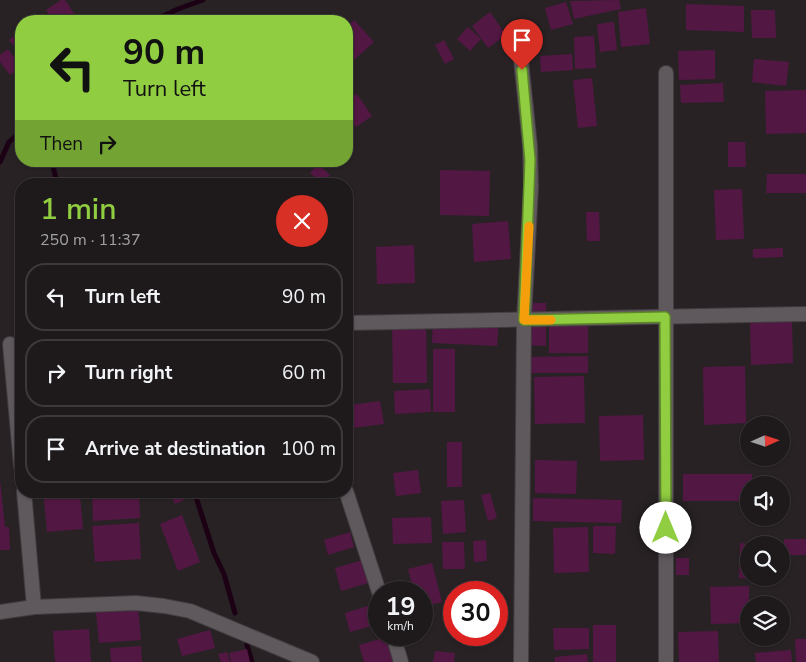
<!DOCTYPE html>
<html lang="en">
<head>
<meta charset="utf-8">
<style>
	:root { --surface:#1e1a1c; --page:#2b2729; --text:#f1f3f6; --muted:#a1a1a3; --line:#3c383b; --accent:#90cd40 }
	body { margin:0; font-family:"Nunito Sans",sans-serif; background:var(--page); color:var(--text); height:100vh; display:flex; flex-direction:column; font-size:19px; white-space:nowrap }
	* { box-sizing:border-box; margin:0 }
	p { font-size:16px; color:var(--muted) }
	.icon { flex:none; width:28px; height:28px; fill:none; stroke:currentColor; stroke-width:2; stroke-linecap:round; stroke-linejoin:round }
	.map { position:relative; flex:1; overflow:hidden }
	.drawer { position:absolute; left:15px; top:178px; width:338px; height:320px; display:flex; flex-direction:column; background:var(--surface); border-radius:20px; box-shadow:0 1px 4px #0004,0 0 0 1px var(--line) }
	.drawer>* { flex:none }
	.top-card { position:absolute; left:15px; top:15px; width:338px; height:152px; border-radius:20px; box-shadow:0 1px 4px #0004,0 0 0 1px var(--line); background:#90cd40; color:#111; overflow:hidden }
	.needle { width:32px; rotate:87deg }
	.fabs { position:absolute; left:740px; top:416px; display:grid; gap:10px }
	.fabs a { display:grid; place-items:center; width:50px; height:50px; border-radius:50%; background:var(--surface); box-shadow:0 1px 4px #0004,0 0 0 1px var(--line); font-size:25px }
	.speed { position:absolute; left:368px; top:581px; display:flex; gap:10px; font-size:25px; font-weight:700; text-align:center }
	.speed>* { display:grid; place-content:center; width:65px; height:65px; border-radius:50%; background:var(--surface); box-shadow:0 1px 4px #0004,0 0 0 1px var(--line); line-height:1 }
	.speed small { font-size:12px; font-weight:400 }
	.speed .limit { border:8px solid #d22; background:#fff; color:#111 }
	.pin { position:absolute; display:grid; place-items:center; width:42px; height:42px; color:#fff; margin:-51px -21px; border-radius:50% 50% 50% 0; rotate:-45deg; box-shadow:0 0 5px #0007 }
	.pin .icon { rotate:45deg }
	.me { position:absolute; width:55px; margin:-28px; rotate:0deg; stroke-linejoin:round; filter:drop-shadow(0 0 4px #0008) }
	.turn { display:flex; align-items:center; gap:18px; height:105px; padding:0 25px; font-size:22px }
	.turn .icon { width:65px; height:65px; stroke-width:2.5 }
	.turn b { display:block; font-size:35px; line-height:42px }
	.then { display:flex; align-items:center; height:48px; padding:0 25px; background:#0003; gap:10px; font-size:19px }
	.round { display:grid; place-items:center; flex:none; width:52px; height:52px; border-radius:26px; background:var(--page) }
	.overview { display:flex; align-items:center; justify-content:space-between; height:85px; padding:0 25px }
	h1 { font-size:30px; font-weight:600; line-height:38px; color:var(--accent) }
	ul { padding:0; list-style:none }
	li { display:flex; align-items:center; gap:15px; height:68px; margin:0 10px 8px; padding:0 15px; border:2px solid var(--line); border-radius:20px }
	li div { flex:1 }
	li b { display:block; font-size:19px }
	li em { font-style:normal }
	.map>svg:first-child { display:block }
</style>
</head>
<body>
<div class="map">
<svg width="806" height="662" viewBox="0 0 806 662">
	<rect width="100%" height="100%" fill="#282225"/>
	<g fill="none" stroke-linecap="round" stroke-linejoin="round">
		<!-- stream -->
		<g stroke="#1c0115" stroke-width="5">
			<path d="M153,21L178,9L203,0"/>
			<path d="M52,161L57,184"/>
			<path d="M0,162L9,142L18,134L21,129"/>
			<path d="M194,491L214,553L224,574L235,613"/>
			<path d="M247,645L252,662"/>
		</g>
	</g>
	<!-- building -->
	<g fill="#531743">
		<path d="M61,0H65L79,21H53L46,10Z"/>
		<path d="M619,0L621,9L574,19L570,1Z"/>
		<path d="M566,2L573,24L551,30L545,8Z"/>
		<path d="M686,4L744,6V32L686,30Z"/>
		<path d="M646,8L650,44L621,47L618,12Z"/>
		<path d="M751,10H775L776,38H752Z"/>
		<path d="M490,12L506,35L488,48L472,26Z"/>
		<path d="M354,20L374,42L346,67V28Z"/>
		<path d="M614,22L617,50L600,52L597,24Z"/>
		<path d="M468,27L481,39L470,51L457,39Z"/>
		<path d="M18,33L21,37V54L9,40Z"/>
		<path d="M594,36L596,68L575,69L574,37Z"/>
		<path d="M444,40L454,59L445,64L435,45Z"/>
		<path d="M8,49L21,67L10,75L0,62V55Z"/>
		<path d="M715,50V79L679,80L678,51Z"/>
		<path d="M572,54L573,70L541,72L540,56Z"/>
		<path d="M754,59L789,62L786,86L752,82Z"/>
		<path d="M592,78L597,126L578,128L573,80Z"/>
		<path d="M723,83L724,102L681,103L680,85Z"/>
		<path d="M806,90V133L766,134L765,91Z"/>
		<path d="M357,94L372,116L356,127L346,113V102Z"/>
		<path d="M728,142H745L746,167H728Z"/>
		<path d="M319,161H335L329,169Z"/>
		<path d="M318,164L330,175L323,184L310,173Z"/>
		<path d="M440,170L490,171L489,216L440,215Z"/>
		<path d="M767,174H806V193H766Z"/>
		<path d="M742,189L744,239L716,240L714,190Z"/>
		<path d="M586,212H599L600,241H587Z"/>
		<path d="M508,221L511,259L474,262L472,224Z"/>
		<path d="M414,245L415,283L377,284L376,247Z"/>
		<path d="M783,248V257L753,258V249Z"/>
		<path d="M525,303H546V346L524,345Z"/>
		<path d="M433,316L499,319L497,346L432,343Z"/>
		<path d="M426,319L427,383H393L392,320Z"/>
		<path d="M792,321L793,363L751,365L750,322Z"/>
		<rect x="549" y="324" width="39" height="29"/>
		<rect x="433" y="349" width="22" height="63"/>
		<path d="M588,356V373H529L528,357Z"/>
		<path d="M745,366L746,423L704,425L703,367Z"/>
		<path d="M584,376L585,423L535,424L534,377Z"/>
		<path d="M430,389L431,412L395,414L394,391Z"/>
		<path d="M380,401L384,424L353,428L349,405Z"/>
		<path d="M643,415L644,460L600,461L599,416Z"/>
		<rect x="447" y="442" width="15" height="45"/>
		<path d="M535,460L577,461L576,494L535,493Z"/>
		<path d="M418,470L421,493L396,496L393,473Z"/>
		<path d="M683,474H752V485H749V501H683Z"/>
		<path d="M0,479L5,527H9L10,550H0Z"/>
		<path d="M92,491H139L140,518L93,521Z"/>
		<path d="M169,491H180L184,500L175,504Z"/>
		<path d="M490,493L497,518L488,521L481,495Z"/>
		<path d="M80,496L83,529L47,532L44,499Z"/>
		<path d="M533,498L622,500L621,523L533,521Z"/>
		<path d="M464,500L466,532L443,534L441,501Z"/>
		<path d="M182,515L200,562L178,571L160,524Z"/>
		<path d="M431,517L432,543L393,544L392,518Z"/>
		<path d="M139,523L141,559L95,562L92,526Z"/>
		<path d="M593,526H616L615,554L593,553Z"/>
		<path d="M588,527L589,572L554,573L553,528Z"/>
		<path d="M350,532L354,547L328,555L324,540Z"/>
		<rect x="784" y="539" width="22" height="16"/>
		<path d="M486,540L487,561L474,562L473,541Z"/>
		<path d="M442,542H464L465,569H443Z"/>
		<path d="M740,543L749,544V579L739,578Z"/>
		<rect x="676" y="558" width="13" height="17"/>
		<path d="M363,560L368,583L341,591L335,568Z"/>
		<path d="M432,563L442,602L421,607V592H414L408,569Z"/>
		<path d="M749,586V623L711,624L710,587Z"/>
		<path d="M374,604L379,624L350,632L345,613Z"/>
		<path d="M138,608L141,640L99,643L96,612Z"/>
		<rect x="593" y="625" width="23" height="37"/>
		<path d="M553,628H589V649L554,650Z"/>
		<path d="M89,629L91,662H55L53,631Z"/>
		<path d="M210,630L215,648L182,656L177,639Z"/>
		<path d="M718,631L719,662H679L678,632Z"/>
		<path d="M390,636L394,662H364L359,645Z"/>
		<path d="M795,639H806V662H796Z"/>
		<path d="M141,646L142,662H111L110,648Z"/>
		<path d="M247,649L250,662H231L229,653Z"/>
		<path d="M791,650L792,662H756L755,653Z"/>
		<path d="M435,651L455,653L454,662H433Z"/>
		<path d="M227,652L230,662H221L218,654Z"/>
		<path d="M587,654L588,662H555V657Z"/>
	</g>
	<g fill="none" stroke-linecap="round" stroke-linejoin="round">
		<!-- street casing -->
		<g stroke="#413d40" stroke-width="16">
			<g id="street">
				<path d="M520,51L530,146L531,187L524,320L521,662"/>
				<path d="M346,323L806,314"/>
				<path d="M10,344L21,466"/>
				<path d="M24,491L34,607"/>
				<path d="M346,491L379,592"/>
				<path d="M0,612L34,607L136,603L164,606L190,611L312,662"/>
				<path d="M393,635L401,662"/>
				<path d="M666,662V73"/>
			</g>
		</g>
		<!-- street -->
		<use href="#street" stroke="#5f595d" stroke-width="14"/>
	</g>
	<g fill="none" stroke-linecap="round" stroke-linejoin="round">
		<!-- route casing -->
		<g stroke="#5e852a" stroke-width="12">
			<path id="route" d="M522,70L530,160L524,320L665,317L666,528"/>
		</g>
		<!-- route -->
		<use href="#route" stroke="#90cd40" stroke-width="9"/>
		<!-- slow -->
		<path stroke="#f59e0b" stroke-width="9" d="M529,226L524,320H551"/>
	</g>
</svg>
<div class="fabs">
<a><svg class="needle" viewBox="-14 -14 28 28"><path d="M0-13l5 13h-10z" fill="#e53935"/><path d="M0 13l5-13h-10z" fill="#a1a1a3"/></svg></a>
<a><svg class="icon" aria-label="sound" viewBox="0 0 24 24"><path d="M4 9h4l5-4v14l-5-4H4zM17 9q2 3 0 6"/></svg></a>
<a><svg class="icon" aria-label="search" viewBox="0 0 24 24"><circle cx="10" cy="10" r="6"/><path d="M15 15l6 6"/></svg></a>
<a><svg class="icon" aria-label="layers" viewBox="0 0 24 24"><path d="M12 4l9 5-9 5-9-5zM3 14l9 5 9-5"/></svg></a>
</div>
<div class="speed"><div>19<small>km/h</small></div><div class="limit">30</div></div>
<div class="pin" style="left:522px;top:70px;background:#d93025"><svg class="icon" aria-label="arrive" viewBox="0 0 24 24"><path d="M6 21V4h12l-3 4 3 4H6"/></svg></div>
<svg class="me" style="left:666px;top:528px" viewBox="-20 -20 40 40"><circle r="19" fill="#fff"/><path d="M0-13L10 11 0 6-10 11z" fill="#90cd40"/></svg>
<div class="top-card">
<div class="turn"><svg class="icon" aria-label="left" viewBox="0 0 24 24"><path d="M17 20v-9H6M10 6l-5 5 5 5"/></svg><div><b>90 m</b>Turn left</div></div>
<div class="then">Then<svg class="icon" aria-label="right" viewBox="0 0 24 24"><path d="M7 20v-9h11M14 6l5 5-5 5"/></svg></div>
</div>
<section class="drawer">
<div class="overview"><div><h1>1 min</h1><p>250 m · 11:37</p></div><a class="round" style="background:#d93025;color:#fff"><svg class="icon" aria-label="close" viewBox="0 0 24 24"><path d="M6 6l12 12M18 6L6 18"/></svg></a></div>
<ul>
<li><svg class="icon" aria-label="left" viewBox="0 0 24 24"><path d="M17 20v-9H6M10 6l-5 5 5 5"/></svg><div><b>Turn left</b></div><em>90 m</em></li>
<li><svg class="icon" aria-label="right" viewBox="0 0 24 24"><path d="M7 20v-9h11M14 6l5 5-5 5"/></svg><div><b>Turn right</b></div><em>60 m</em></li>
<li><svg class="icon" aria-label="arrive" viewBox="0 0 24 24"><path d="M6 21V4h12l-3 4 3 4H6"/></svg><div><b>Arrive at destination</b></div><em>100 m</em></li>
</ul>
</section>
</div>
</body>
</html>
